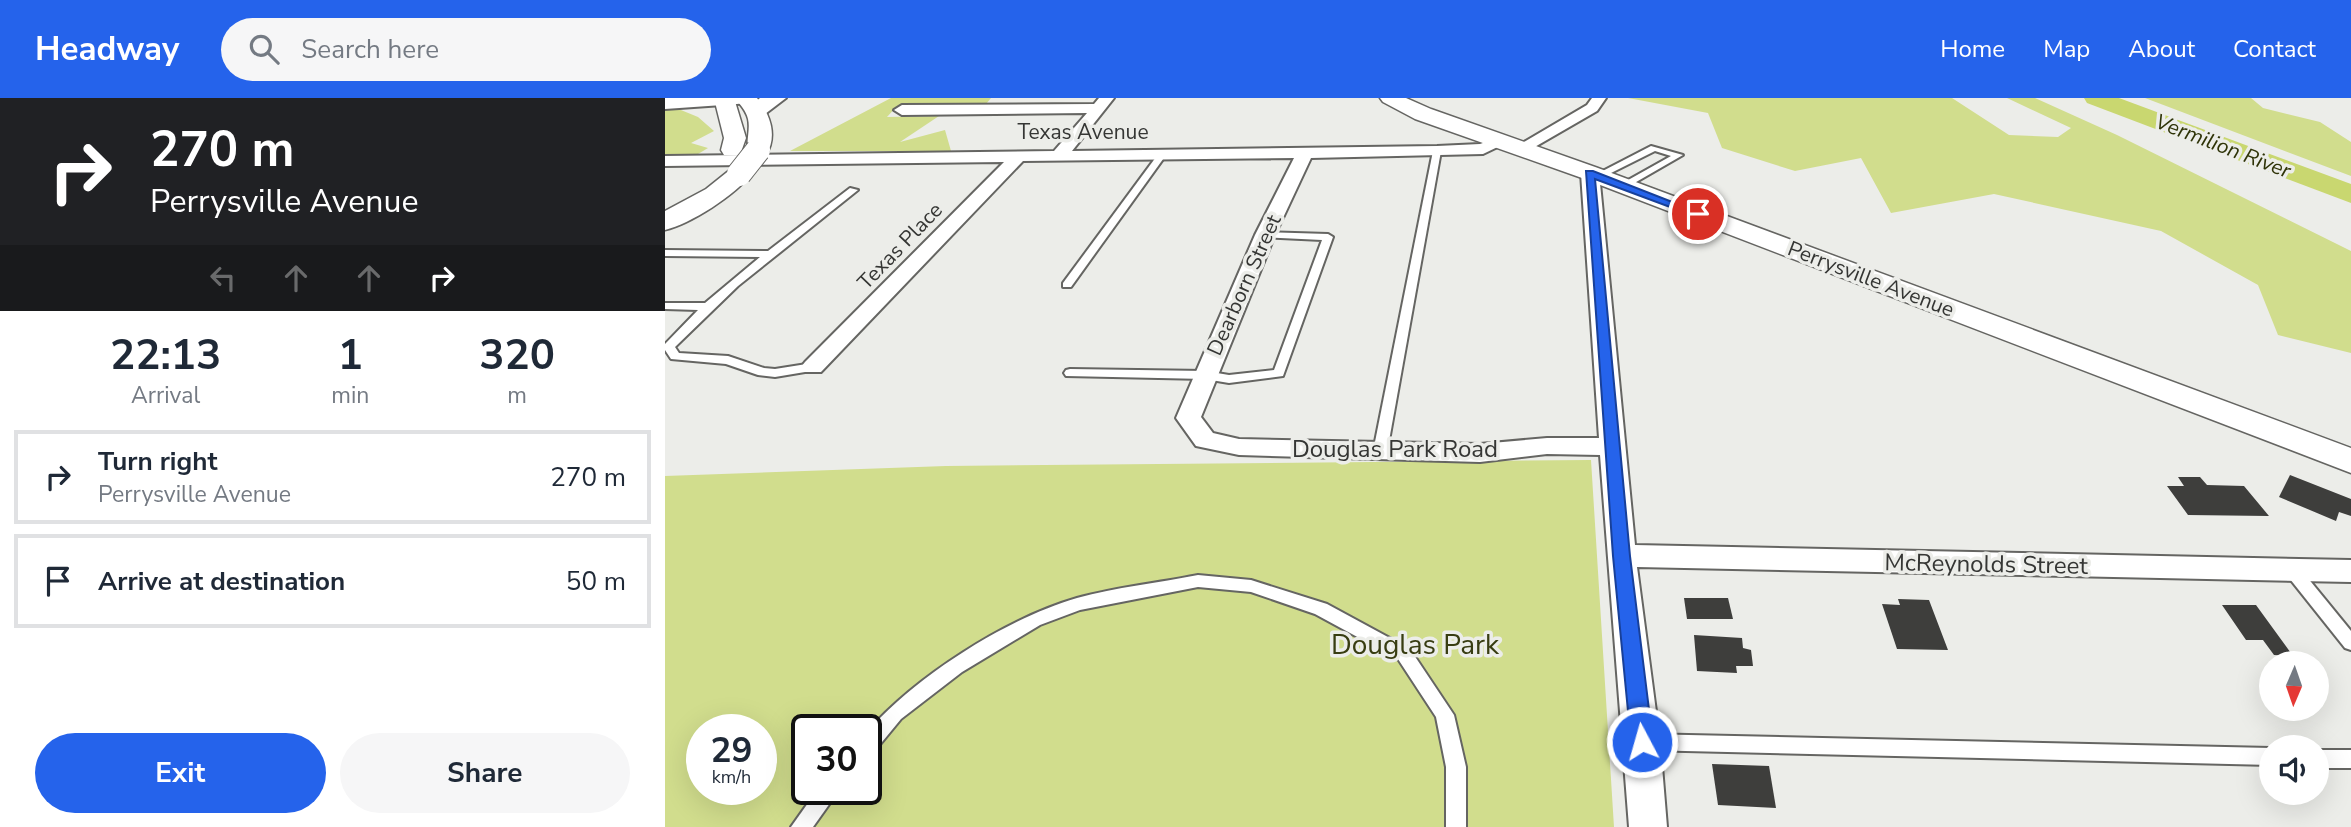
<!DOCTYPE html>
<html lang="en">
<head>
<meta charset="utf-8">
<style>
	:root { --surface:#fff; --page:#f6f6f7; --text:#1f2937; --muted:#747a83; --line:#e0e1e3; --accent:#2563eb }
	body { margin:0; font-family:"Nunito Sans",sans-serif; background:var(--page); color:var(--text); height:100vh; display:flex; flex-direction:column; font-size:26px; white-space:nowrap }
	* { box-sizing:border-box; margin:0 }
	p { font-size:23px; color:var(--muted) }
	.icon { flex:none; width:38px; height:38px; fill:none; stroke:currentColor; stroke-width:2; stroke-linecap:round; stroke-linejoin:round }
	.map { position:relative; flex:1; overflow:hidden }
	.details { display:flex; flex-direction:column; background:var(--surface); width:665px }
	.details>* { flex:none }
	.banner { background:#202124; color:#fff; overflow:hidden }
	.needle { width:46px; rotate:182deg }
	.buttons { position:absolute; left:1594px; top:553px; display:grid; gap:14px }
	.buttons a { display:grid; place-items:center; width:70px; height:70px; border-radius:50%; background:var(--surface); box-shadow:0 7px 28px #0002; font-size:35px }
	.speed { position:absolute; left:21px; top:616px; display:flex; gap:14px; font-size:35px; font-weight:700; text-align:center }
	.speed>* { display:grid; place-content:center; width:91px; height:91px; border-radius:50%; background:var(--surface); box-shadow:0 7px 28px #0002; line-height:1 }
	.speed small { font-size:18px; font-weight:400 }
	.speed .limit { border:4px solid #111; border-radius:10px; background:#fff; color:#111 }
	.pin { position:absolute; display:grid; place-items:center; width:60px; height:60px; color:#fff; margin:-30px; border:4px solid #fff; border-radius:50%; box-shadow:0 2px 7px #0007 }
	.me { position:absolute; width:77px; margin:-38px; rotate:354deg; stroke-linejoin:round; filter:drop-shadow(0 0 5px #0008) }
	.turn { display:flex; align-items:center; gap:24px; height:147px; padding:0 35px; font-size:32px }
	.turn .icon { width:91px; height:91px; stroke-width:2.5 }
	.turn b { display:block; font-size:49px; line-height:60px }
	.lanes { display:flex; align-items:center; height:66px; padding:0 35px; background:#0003; justify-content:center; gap:35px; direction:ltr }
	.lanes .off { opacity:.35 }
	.eta { display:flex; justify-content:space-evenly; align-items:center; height:119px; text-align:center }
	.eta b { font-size:42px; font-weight:700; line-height:49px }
	.primary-button { display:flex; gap:14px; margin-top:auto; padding:14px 35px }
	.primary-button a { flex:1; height:80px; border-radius:42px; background:var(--accent); color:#fff; font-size:28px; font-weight:700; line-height:80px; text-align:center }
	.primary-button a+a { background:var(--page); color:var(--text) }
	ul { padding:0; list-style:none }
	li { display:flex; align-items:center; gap:21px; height:94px; margin:0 14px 10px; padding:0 21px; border:4px solid var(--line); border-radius:0px }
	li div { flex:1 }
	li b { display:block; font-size:26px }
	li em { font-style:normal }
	header { display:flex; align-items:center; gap:42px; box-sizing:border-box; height:98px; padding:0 35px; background:var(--accent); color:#fff }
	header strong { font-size:33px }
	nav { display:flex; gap:38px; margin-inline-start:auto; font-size:24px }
	.search { width:490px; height:63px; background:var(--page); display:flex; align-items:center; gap:18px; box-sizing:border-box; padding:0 24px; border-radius:38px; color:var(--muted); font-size:26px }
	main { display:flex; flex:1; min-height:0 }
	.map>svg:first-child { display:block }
</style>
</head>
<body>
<header>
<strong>Headway</strong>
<div class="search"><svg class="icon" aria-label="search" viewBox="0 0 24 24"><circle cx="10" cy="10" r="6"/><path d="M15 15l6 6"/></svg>Search here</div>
<nav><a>Home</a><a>Map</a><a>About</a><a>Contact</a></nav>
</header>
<main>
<section class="details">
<div class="banner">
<div class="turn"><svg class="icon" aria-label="right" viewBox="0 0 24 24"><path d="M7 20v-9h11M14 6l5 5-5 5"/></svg><div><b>270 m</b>Perrysville Avenue</div></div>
<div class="lanes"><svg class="icon off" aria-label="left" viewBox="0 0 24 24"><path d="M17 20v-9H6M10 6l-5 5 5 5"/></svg><svg class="icon off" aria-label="ahead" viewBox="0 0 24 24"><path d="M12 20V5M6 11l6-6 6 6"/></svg><svg class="icon off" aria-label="ahead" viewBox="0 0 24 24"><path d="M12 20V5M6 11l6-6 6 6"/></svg><svg class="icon" aria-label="right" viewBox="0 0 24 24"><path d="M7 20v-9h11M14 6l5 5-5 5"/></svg></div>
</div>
<div class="eta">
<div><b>22:13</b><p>Arrival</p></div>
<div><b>1</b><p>min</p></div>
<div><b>320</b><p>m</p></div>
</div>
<ul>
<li><svg class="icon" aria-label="right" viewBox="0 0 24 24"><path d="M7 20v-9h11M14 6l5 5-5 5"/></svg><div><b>Turn right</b><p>Perrysville Avenue</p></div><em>270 m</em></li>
<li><svg class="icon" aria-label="arrive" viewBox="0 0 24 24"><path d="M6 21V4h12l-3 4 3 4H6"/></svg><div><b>Arrive at destination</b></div><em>50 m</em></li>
</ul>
<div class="primary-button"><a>Exit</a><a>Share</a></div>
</section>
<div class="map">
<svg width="1686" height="729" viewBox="0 0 1686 729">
	<rect width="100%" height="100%" fill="#ecede9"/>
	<!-- green -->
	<g fill="#d1dd8d" fill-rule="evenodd">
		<path d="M226,0H326L321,6L232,8L222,19L274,18L235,44L280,32L286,53H125Z"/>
		<path d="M963,0H1287L1344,37L1393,39L1406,30L1342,0H1370L1452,37L1686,153V255L1613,237L1593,187L1496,133L1329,96L1226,115L1196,60L1130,73L1057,50L1043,15Z"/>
		<path d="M1480,0H1586L1598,10L1655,24L1686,44V78Z"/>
		<path d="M11,10L33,19L49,33L26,45L43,50L33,56L0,57V12Z"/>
		<path d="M926,362L949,729H0V378L281,368ZM37,632H96V691H37ZM142,632H201V691H142Z"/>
	</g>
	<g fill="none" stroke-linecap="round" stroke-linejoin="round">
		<!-- river -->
		<path fill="#c9d770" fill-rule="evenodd" d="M1419,0H1454L1686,86V105L1422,5Z"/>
	</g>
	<!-- building -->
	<g fill="#3e3e3c">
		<path d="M1625,377L1686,401V418L1674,414L1671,423L1614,399Z"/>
		<path d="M1513,379H1535L1542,387L1579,388L1604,418L1523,417L1502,388H1519Z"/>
		<path d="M1019,500H1063L1068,521H1022Z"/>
		<path d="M1233,501L1264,502L1283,552L1232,551L1217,506L1235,507Z"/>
		<path d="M1557,507H1591L1628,558L1609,557L1598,542H1581Z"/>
		<path d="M1029,537L1077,540L1078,550L1086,552L1088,568H1071L1072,575L1032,573Z"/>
		<path d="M1047,666L1104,668L1111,710L1053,707Z"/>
	</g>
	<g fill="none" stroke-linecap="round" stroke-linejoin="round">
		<!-- lane casing -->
		<g stroke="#656562" stroke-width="4">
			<g id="lane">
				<path d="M986,48L1018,57L959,91L956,90V86L1006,58L990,53L936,80L928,78Z"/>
				<path d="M772,50L776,53L722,354L715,359L708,354L768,53Z"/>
				<path d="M494,55L501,57L406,189H398V185Z"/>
				<path d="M185,90L193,92L73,188L10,249L14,255L63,258L99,270L110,271L148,265L152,266L154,269L152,272L110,279L93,277L61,266L6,261L0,252V246L33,212L0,211V205H40L95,159L0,158V152L103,153Z"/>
				<path d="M600,134L663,136L668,139L618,278L564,285L540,281L401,278L399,275L401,272L405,271L540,273L564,277L609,272L657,142L596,139V135Z"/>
				<path d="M1627,466L1633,468L1686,533V552L1680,550L1621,476L1619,472L1621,468Z"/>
				<path d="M533,477L586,482L662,506L745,551L789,617L801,669V729H781V669L771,619L733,561L650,516L586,494L533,489L415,512L375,527L297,574L236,621L208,655L201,657V635C250,579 340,521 412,500C451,489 493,485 533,477Z"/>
				<path d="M978,636L1606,650V667L978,652L971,650L969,644L971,638Z"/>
				<rect x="1652" y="652" width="34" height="18"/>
				<path d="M153,691H175L148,729H126Z"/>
			</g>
		</g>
		<!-- street casing -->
		<g stroke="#656562" stroke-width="4">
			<g id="street">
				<path d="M434,0H449L407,53L772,48L815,46L835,39L843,44L818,56L646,60L610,137L536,319L548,335L574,341L815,346L882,340H934L916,75L925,70L934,75L970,447L1686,462V484L972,469L995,644L1002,729H964L935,357L882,356L815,364L574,357L531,348L511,320L590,137L629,60L358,63L156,274H140L136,269L140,264L339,64L0,68V58L389,53L422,15L237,17L229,12L237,7L429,6Z"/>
				<path d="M927,0H941L932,13L861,54L855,56L847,51L922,7Z"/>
			</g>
		</g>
		<!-- secondary casing -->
		<g stroke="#656562" stroke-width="3">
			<g id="secondary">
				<path d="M49,0H69L81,40L75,57H59L56,52L59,40Z"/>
				<path d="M70,0H92C105,16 113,38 101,57H85C79,47 86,33 83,21C81,12 75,7 70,0Z"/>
				<path d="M715,0H741L766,11L933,70L1686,350V375L917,80L750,21L718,4Z"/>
				<path d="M74,69L82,71L86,76C71,97 25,126 0,132V113L41,91L66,71Z"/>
			</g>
		</g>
		<!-- highway casing -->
		<g stroke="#656562" stroke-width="4">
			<g id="highway">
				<path d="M0,0H83L80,5L72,6L0,11Z"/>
				<path d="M95,0H121L100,16H84L81,11Z"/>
			</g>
		</g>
		<!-- lane -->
		<use href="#lane" fill="#fff" fill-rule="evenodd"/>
		<!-- street -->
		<use href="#street" fill="#fff" fill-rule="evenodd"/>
		<!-- secondary -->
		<use href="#secondary" fill="#fff" fill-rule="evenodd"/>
		<!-- highway -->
		<use href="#highway" fill="#fff" fill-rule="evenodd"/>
		<!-- secondary-bridge casing -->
		<g stroke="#656562" stroke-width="26" stroke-linecap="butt">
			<path id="secondary-bridge" d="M74,76L93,52"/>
		</g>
		<!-- secondary-bridge -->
		<use href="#secondary-bridge" stroke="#fff" stroke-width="24"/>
	</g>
	<!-- route -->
	<path fill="#2563eb" stroke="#184099" stroke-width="2" d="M921,73H928L1038,116L1029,118L930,81L965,458L988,644L985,650L977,653L970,650L966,644L948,458Z"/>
	<g text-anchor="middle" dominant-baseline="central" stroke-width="7" stroke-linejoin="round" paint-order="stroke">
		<!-- far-street labels -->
		<g font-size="21" fill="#353634" stroke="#ecede9">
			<text x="418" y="34">Texas Avenue</text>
			<text transform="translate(235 148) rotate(-46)">Texas Place</text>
			<text transform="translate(1206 181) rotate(21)">Perrysville Avenue</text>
			<text transform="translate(579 187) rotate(-66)">Dearborn Street</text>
		</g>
		<!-- far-water labels -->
		<g font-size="21" font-style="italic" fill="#2f3408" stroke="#ecede9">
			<text transform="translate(1558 48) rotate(21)">Vermilion River</text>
		</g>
		<!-- street labels -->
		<g font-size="24" fill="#353634" stroke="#ecede9">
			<text x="730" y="351">Douglas Park Road</text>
			<text transform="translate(1321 466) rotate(1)">McReynolds Street</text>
		</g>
		<!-- near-park labels -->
		<g font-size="28" fill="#383d12" stroke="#ecede9">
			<text x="750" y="547">Douglas Park</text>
		</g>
	</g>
</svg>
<div class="buttons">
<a><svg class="needle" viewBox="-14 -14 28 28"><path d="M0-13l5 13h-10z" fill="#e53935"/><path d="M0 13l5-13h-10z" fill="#747a83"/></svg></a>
<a><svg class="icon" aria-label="sound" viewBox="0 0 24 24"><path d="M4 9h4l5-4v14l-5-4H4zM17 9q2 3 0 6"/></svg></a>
</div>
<div class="speed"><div>29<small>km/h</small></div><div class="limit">30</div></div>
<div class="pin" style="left:1033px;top:116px;background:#d93025"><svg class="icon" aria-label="arrive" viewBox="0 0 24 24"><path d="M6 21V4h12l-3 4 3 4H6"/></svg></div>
<svg class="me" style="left:977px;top:644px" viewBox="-20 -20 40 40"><circle r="17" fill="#2563eb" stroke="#fff" stroke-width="3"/><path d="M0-11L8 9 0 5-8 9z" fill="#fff"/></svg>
</div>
</main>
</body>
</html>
